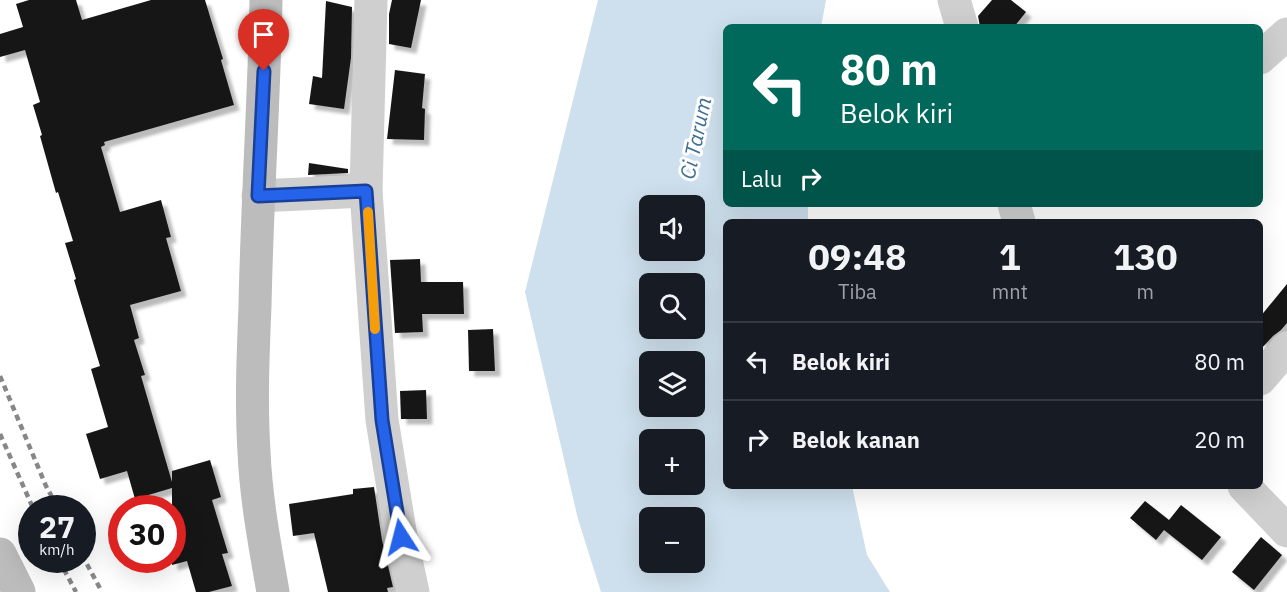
<!DOCTYPE html>
<html lang="id">
<head>
<meta charset="utf-8">
<style>
	:root { --surface:#171b24; --page:#242831; --text:#f1f3f6; --muted:#9ea1a6; --line:#363941 }
	body { margin:0; font-family:"IBM Plex Sans",sans-serif; background:var(--page); color:var(--text); height:100vh; display:flex; flex-direction:column; font-size:22px; white-space:nowrap }
	* { box-sizing:border-box; margin:0 }
	p { font-size:20px; color:var(--muted) }
	.icon { flex:none; width:33px; height:33px; fill:none; stroke:currentColor; stroke-width:2; stroke-linecap:round; stroke-linejoin:round }
	.map { position:relative; flex:1; overflow:hidden }
	.panel { position:absolute; left:723px; top:219px; width:540px; height:270px; display:flex; flex-direction:column; background:var(--surface); border-radius:9px; box-shadow:0 6px 24px #0002 }
	.panel>* { flex:none }
	.guide { position:absolute; left:723px; top:24px; width:540px; height:183px; border-radius:9px; box-shadow:0 6px 24px #0002; background:#00695c; color:#fff; overflow:hidden }
	.controls { position:absolute; left:639px; top:195px; display:grid; gap:12px }
	.controls a { display:grid; place-items:center; width:66px; height:66px; border-radius:9px; background:var(--surface); box-shadow:0 6px 24px #0002; font-size:30px }
	.speed { position:absolute; left:18px; top:495px; display:flex; gap:12px; font-size:30px; font-weight:700; text-align:center }
	.speed>* { display:grid; place-content:center; width:78px; height:78px; border-radius:50%; background:var(--surface); box-shadow:0 6px 24px #0002; line-height:1 }
	.speed small { font-size:15px; font-weight:400 }
	.speed .limit { border:9px solid #d22; background:#fff; color:#111 }
	.pin { position:absolute; display:grid; place-items:center; width:51px; height:51px; color:#fff; margin:-62px -26px; border-radius:50% 50% 50% 0; rotate:-45deg; box-shadow:0 0 6px #0007 }
	.pin .icon { rotate:45deg }
	.me { position:absolute; width:66px; margin:-33px; rotate:351deg; stroke-linejoin:round; filter:drop-shadow(0 0 4px #0008) }
	.turn { display:flex; align-items:center; gap:21px; height:126px; padding:0 18px; font-size:27px }
	.turn .icon { width:78px; height:78px; stroke-width:2.5 }
	.turn b { display:block; font-size:42px; line-height:51px }
	.then { display:flex; align-items:center; height:57px; padding:0 18px; background:#0003; gap:12px; font-size:22px }
	.eta { display:flex; justify-content:space-evenly; align-items:center; height:102px; text-align:center }
	.eta b { font-size:36px; font-weight:700; line-height:42px }
	ul { padding:0; list-style:none }
	li { display:flex; align-items:center; gap:18px; height:78px; padding:0 18px; border-top:2px solid var(--line) }
	li div { flex:1 }
	li b { display:block; font-size:22px }
	li em { font-style:normal }
	.map>svg:first-child { display:block }
</style>
</head>
<body>
<div class="map">
<svg width="1287" height="592" viewBox="0 0 1287 592">
	<defs>
		<filter id="shadow"><feDropShadow dx="5.5" dy="5.5" stdDeviation="1.5" flood-color="#0004"/></filter>
	</defs>
	<rect width="100%" height="100%" fill="#fff"/>
	<!-- water -->
	<path fill="#cee0ed" fill-rule="evenodd" d="M598,0H826L821,27H726V204H808V222H726V486H852L867,555L890,592H601L578,519L525,292ZM650,206H694V250H650ZM650,284H694V328H650ZM650,362H694V406H650ZM650,440H694V484H650ZM650,518H694V562H650Z"/>
	<!-- building -->
	<g fill="#191919" filter="url(#shadow)">
		<path d="M29,0H76L82,20L151,0H205L223,59L221,60L234,105L104,142L105,145L101,147L120,212L161,200L171,237L166,238L181,291L130,305L139,338L134,340L145,375L141,376L172,482V471L210,460L221,497L212,500L228,553L222,554L232,586L209,592H196L187,561L172,565V488L135,499L127,471L100,479L86,434L108,427L91,369L100,366L74,280L76,279L65,243L73,241L58,192L56,193L40,136L42,135L33,105L40,102L25,50L0,57V34L23,27L16,4Z"/>
		<path d="M392,0H421L411,48L389,44V14Z"/>
		<path d="M992,0H1011L1026,12L1014,27H980L978,16Z"/>
		<path d="M326,1L352,7L351,58L344,109L309,104L313,76L322,78Z"/>
		<path d="M395,70L425,74L422,108L425,109L424,140L387,139Z"/>
		<path d="M309,163L348,169V173L308,175Z"/>
		<path d="M420,259L421,282H463L464,314H422L423,332L395,333L390,260Z"/>
		<path d="M1287,284V323L1281,330L1273,336L1260,350V317Z"/>
		<path d="M493,329L495,371H469L468,330Z"/>
		<path d="M426,390L427,419H401L400,391Z"/>
		<path d="M374,487L382,540L393,587L387,588L388,592H328L314,533L293,536L289,504L353,494V489Z"/>
		<path d="M1145,501L1169,520L1181,505L1221,537L1202,560L1164,530L1156,540L1130,518Z"/>
		<path d="M1261,537L1282,555L1254,590L1232,572Z"/>
	</g>
	<g fill="none" stroke-linecap="round" stroke-linejoin="round">
		<!-- street -->
		<g stroke="#cfcfcf" stroke-width="33">
			<path d="M371,0L366,191L382,420L401,537L413,592"/>
			<path d="M954,0L962,27"/>
			<path d="M1260,58L1287,34"/>
			<path d="M258,196L366,191"/>
			<path d="M1014,204L1019,222"/>
			<path d="M1260,379L1287,348"/>
			<path d="M1244,486L1287,531"/>
		</g>
		<!-- secondary -->
		<g stroke="#bcbcbc" stroke-width="33">
			<path d="M266,0C264,102 257,204 255,306C253,354 251,403 254,452C256,499 265,546 273,592"/>
			<path d="M0,554L19,592"/>
		</g>
		<!-- rail -->
		<g stroke="#878787" stroke-width="4.5" stroke-dasharray="6 4.5" stroke-linecap="butt">
			<path d="M0,376L46,486L58,508"/>
			<path d="M0,434L33,508"/>
			<path d="M82,555L102,592"/>
			<path d="M59,560L76,592"/>
		</g>
	</g>
	<g fill="none" stroke-linecap="round" stroke-linejoin="round">
		<!-- route casing -->
		<g stroke="#184099" stroke-width="15">
			<path id="route" d="M264,71L258,196L366,191L382,420L401,537"/>
		</g>
		<!-- route -->
		<use href="#route" stroke="#2563eb" stroke-width="10"/>
		<!-- slow -->
		<path stroke="#f59e0b" stroke-width="10" d="M368,212L375,329"/>
	</g>
	<g text-anchor="middle" dominant-baseline="central" stroke-width="6" stroke-linejoin="round" paint-order="stroke">
		<!-- water labels -->
		<g font-size="21" font-style="italic" fill="#3f7194" stroke="#fff">
			<text transform="translate(695 138) rotate(-78)">Ci Tarum</text>
		</g>
	</g>
</svg>
<div class="controls">
<a><svg class="icon" aria-label="sound" viewBox="0 0 24 24"><path d="M4 9h4l5-4v14l-5-4H4zM17 9q2 3 0 6"/></svg></a>
<a><svg class="icon" aria-label="search" viewBox="0 0 24 24"><circle cx="10" cy="10" r="6"/><path d="M15 15l6 6"/></svg></a>
<a><svg class="icon" aria-label="layers" viewBox="0 0 24 24"><path d="M12 4l9 5-9 5-9-5zM3 14l9 5 9-5"/></svg></a>
<a>+</a>
<a>−</a>
</div>
<div class="speed"><div>27<small>km/h</small></div><div class="limit">30</div></div>
<div class="pin" style="left:264px;top:71px;background:#d93025"><svg class="icon" aria-label="arrive" viewBox="0 0 24 24"><path d="M6 21V4h12l-3 4 3 4H6"/></svg></div>
<svg class="me" style="left:401px;top:537px" viewBox="-20 -20 40 40"><path d="M0-17L14 15 0 8-14 15z" fill="#2563eb" stroke="#fff" stroke-width="4"/></svg>
<div class="guide">
<div class="turn"><svg class="icon" aria-label="left" viewBox="0 0 24 24"><path d="M17 20v-9H6M10 6l-5 5 5 5"/></svg><div><b>80 m</b>Belok kiri</div></div>
<div class="then">Lalu<svg class="icon" aria-label="right" viewBox="0 0 24 24"><path d="M7 20v-9h11M14 6l5 5-5 5"/></svg></div>
</div>
<section class="panel">
<div class="eta">
<div><b>09:48</b><p>Tiba</p></div>
<div><b>1</b><p>mnt</p></div>
<div><b>130</b><p>m</p></div>
</div>
<ul>
<li><svg class="icon" aria-label="left" viewBox="0 0 24 24"><path d="M17 20v-9H6M10 6l-5 5 5 5"/></svg><div><b>Belok kiri</b></div><em>80 m</em></li>
<li><svg class="icon" aria-label="right" viewBox="0 0 24 24"><path d="M7 20v-9h11M14 6l5 5-5 5"/></svg><div><b>Belok kanan</b></div><em>20 m</em></li>
</ul>
</section>
</div>
</body>
</html>
